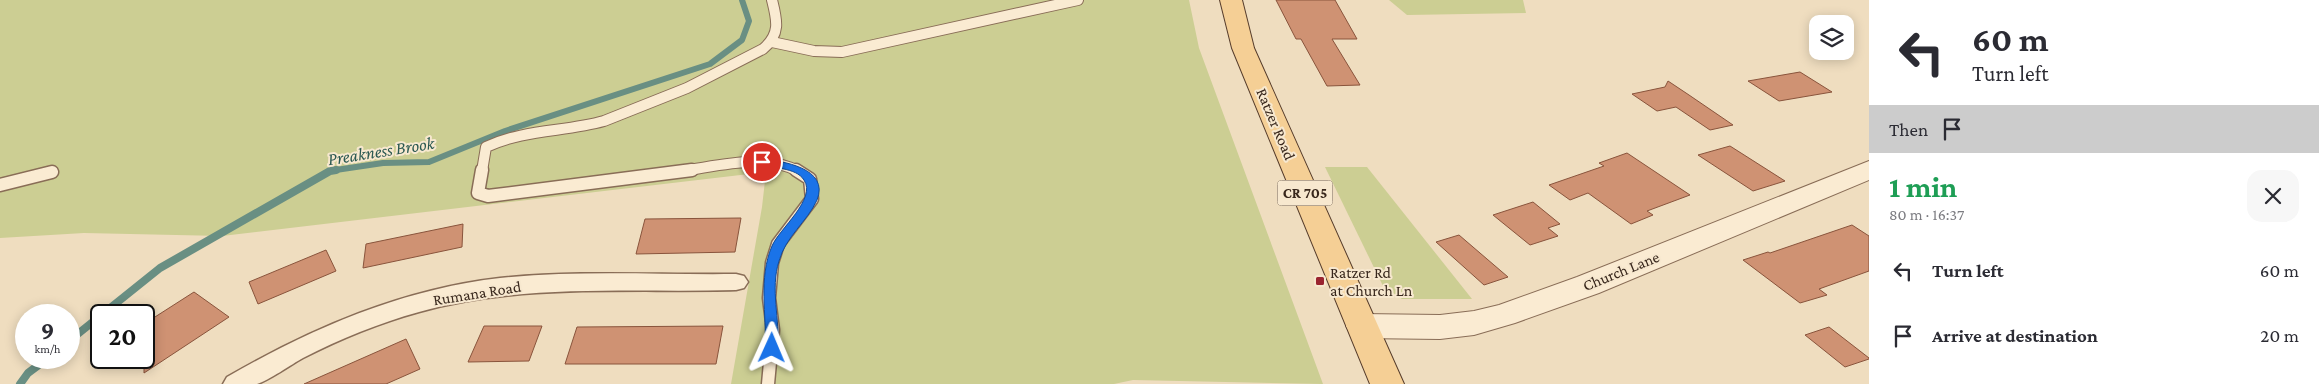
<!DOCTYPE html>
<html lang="en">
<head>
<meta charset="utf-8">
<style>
	:root { --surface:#fff; --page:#f7f7f7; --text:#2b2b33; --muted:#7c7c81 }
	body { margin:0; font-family:"Crimson Pro",serif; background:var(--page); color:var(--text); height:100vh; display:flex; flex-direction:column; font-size:19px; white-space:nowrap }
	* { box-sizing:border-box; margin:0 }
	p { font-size:16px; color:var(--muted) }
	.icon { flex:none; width:28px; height:28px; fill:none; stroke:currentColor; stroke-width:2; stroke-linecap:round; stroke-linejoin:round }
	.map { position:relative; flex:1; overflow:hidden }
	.sheet { display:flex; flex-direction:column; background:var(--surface); width:450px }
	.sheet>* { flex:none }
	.banner { background:#fff; color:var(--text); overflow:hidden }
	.controls { position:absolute; left:1809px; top:15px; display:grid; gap:10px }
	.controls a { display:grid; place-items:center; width:45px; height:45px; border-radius:10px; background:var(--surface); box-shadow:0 2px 12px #0003; font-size:25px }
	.speed { position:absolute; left:15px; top:304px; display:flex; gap:10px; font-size:25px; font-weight:700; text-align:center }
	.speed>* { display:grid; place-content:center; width:65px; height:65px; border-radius:50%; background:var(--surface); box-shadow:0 2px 12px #0003; line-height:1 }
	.speed small { font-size:12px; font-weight:400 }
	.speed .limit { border:2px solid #111; border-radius:8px; background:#fff; color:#111 }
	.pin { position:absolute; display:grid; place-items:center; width:42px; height:42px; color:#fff; margin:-21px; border:2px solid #fff; border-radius:50%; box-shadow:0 1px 5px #0007 }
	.me { position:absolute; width:55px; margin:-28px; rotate:1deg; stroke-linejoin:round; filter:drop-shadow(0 0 4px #0008) }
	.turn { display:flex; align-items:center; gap:18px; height:105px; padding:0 20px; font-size:22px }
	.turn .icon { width:65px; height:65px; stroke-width:2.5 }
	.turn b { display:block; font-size:35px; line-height:42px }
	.then { display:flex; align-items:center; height:48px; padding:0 20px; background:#0003; gap:10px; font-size:19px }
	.round { display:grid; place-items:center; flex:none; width:52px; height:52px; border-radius:15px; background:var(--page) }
	.head { display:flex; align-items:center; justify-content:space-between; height:85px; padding:0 20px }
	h1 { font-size:30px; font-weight:700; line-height:38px; color:#1e9e55 }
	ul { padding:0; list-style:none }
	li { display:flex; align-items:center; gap:15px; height:65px; padding:0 20px }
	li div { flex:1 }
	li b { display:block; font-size:19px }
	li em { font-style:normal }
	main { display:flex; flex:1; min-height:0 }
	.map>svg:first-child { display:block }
</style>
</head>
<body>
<main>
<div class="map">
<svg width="1869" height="384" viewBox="0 0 1869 384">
	<rect width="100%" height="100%" fill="#efddbf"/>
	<!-- green -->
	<g fill="#ccce93">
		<path d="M0,0H1189L1199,48L1323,384L1133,380L1114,384H731L762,207L766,172L222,236L84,233L0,238Z"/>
		<path d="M1389,0H1523L1526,13L1407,15Z"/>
		<path d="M1325,167H1367L1472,299H1402L1383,286Z"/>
	</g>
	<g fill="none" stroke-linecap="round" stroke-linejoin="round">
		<!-- stream-far1 -->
		<path stroke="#698f83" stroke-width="6" d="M329,171L383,163L429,162L505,131L710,64L742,40L749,21L742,0"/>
		<!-- stream -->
		<g stroke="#698f83" stroke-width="8">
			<path d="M69,341L160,268L330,171L336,170"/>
			<path d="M20,384L28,373L48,358"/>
		</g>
	</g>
	<!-- building -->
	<g fill="#cf9273" stroke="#89543c">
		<path d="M1276,0H1335L1357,39H1332L1360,85L1327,86L1301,39H1296Z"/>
		<path d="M1800,72L1832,92L1779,101L1748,81Z"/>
		<path d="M1668,81L1689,95L1733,125L1710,130L1676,107L1657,111L1632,94L1665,87Z"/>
		<path d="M1730,146L1785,181L1753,191L1698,155Z"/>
		<path d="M1627,153L1690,195L1647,211L1653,215L1631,224L1588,193L1570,200L1549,185L1604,166L1599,163Z"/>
		<path d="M1533,202L1560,224L1548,228L1558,236L1530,245L1493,215Z"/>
		<path d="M741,218L735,252L636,254L645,219Z"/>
		<path d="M463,224L462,247L363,268L366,244Z"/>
		<path d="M1852,225L1869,236V271L1819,289L1827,295L1800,303L1743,260L1768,252L1770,253Z"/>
		<path d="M1459,235L1508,277L1484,285L1436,242Z"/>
		<path d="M326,250L336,271L258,304L249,282Z"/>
		<path d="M194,292L229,317L144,373V324Z"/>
		<path d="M484,326H542L529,361L468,362Z"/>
		<path d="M723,326L716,364H565L577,327Z"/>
		<path d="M1829,327L1869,358V359L1845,367L1805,335Z"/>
		<path d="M406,339L420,369L386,384H304Z"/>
	</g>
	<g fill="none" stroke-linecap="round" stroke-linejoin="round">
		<!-- service-far1 casing -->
		<g stroke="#896d57" stroke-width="12">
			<g id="service-far1">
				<path d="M772,42L814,51L842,52L1078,0"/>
				<path d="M482,171L486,147C524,129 565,132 604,121L687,88L763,49C781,34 777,20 772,0"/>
				<path d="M682,171C719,166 764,153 798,171"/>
			</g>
		</g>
		<!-- service casing -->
		<g stroke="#896d57" stroke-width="15">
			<g id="service">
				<path d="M482,170L478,193L488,196L692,170"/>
				<path d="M0,185L52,172"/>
				<path d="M768,384L773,330L769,298L772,263L778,244L812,199L810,179L796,170"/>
			</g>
		</g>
		<!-- minor casing -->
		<g stroke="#896d57" stroke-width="3">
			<path id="minor" d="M736,274L744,276L748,282L744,288L736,290C630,293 522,283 419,312C379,323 340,339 303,358C292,364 268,381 257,384C247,384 233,384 223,384L227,377C312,328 403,289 500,278C578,270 658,275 736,274Z"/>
		</g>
		<!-- tertiary casing -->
		<g stroke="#896d57" stroke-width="2">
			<path id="tertiary" d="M1869,161V180L1599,293L1515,323L1474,335L1440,339L1362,338L1351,334L1346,326L1351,318L1362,314L1440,315L1474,311L1499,305L1577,277Z"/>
		</g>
		<!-- primary casing -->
		<g stroke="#563c2b" stroke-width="2">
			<path id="primary" d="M1220,0H1242L1254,48L1404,384H1370L1232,48Z"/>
		</g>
		<!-- service-far1 -->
		<use href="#service-far1" stroke="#faebd2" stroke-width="10"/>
		<!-- service -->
		<use href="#service" stroke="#faebd2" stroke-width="12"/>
		<!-- minor -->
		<use href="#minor" fill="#faebd2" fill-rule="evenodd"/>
		<!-- tertiary -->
		<use href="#tertiary" fill="#faebd2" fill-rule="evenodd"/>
		<!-- primary -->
		<use href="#primary" fill="#f5cf95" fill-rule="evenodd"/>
	</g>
	<!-- route -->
	<path fill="#1a73e8" stroke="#114b97" d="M762,159C782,161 830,168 817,200C807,222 786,236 779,261C770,289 780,320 778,348L772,354L765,348C767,314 758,279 772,246C779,229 817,199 804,180C796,167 771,168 758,165L756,162Z"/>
	<!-- markers -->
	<rect fill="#9a242f" stroke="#f7e8cf" stroke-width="2" x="1315" y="276" width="10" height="10" rx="2.5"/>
	<g text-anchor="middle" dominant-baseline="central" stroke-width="4" stroke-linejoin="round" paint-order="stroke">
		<!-- shield labels -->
		<rect fill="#f7e8cf" stroke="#716152" stroke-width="1" x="1277.5" y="180.5" width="55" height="25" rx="4"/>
		<g font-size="15" font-weight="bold" fill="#38271c">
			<text x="1305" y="193">CR 705</text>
		</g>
		<!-- street labels -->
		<g font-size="16" fill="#38271c" stroke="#f7e8cf">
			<text transform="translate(1276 124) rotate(67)">Ratzer Road</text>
			<text transform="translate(1621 271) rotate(-22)">Church Lane</text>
			<text transform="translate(477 293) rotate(-9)">Rumana Road</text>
		</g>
		<!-- poi labels -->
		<g font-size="16" fill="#38271c" stroke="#f7e8cf" text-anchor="start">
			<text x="1330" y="272">Ratzer Rd<tspan x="1330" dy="18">at Church Ln</tspan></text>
		</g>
		<!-- water labels -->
		<g font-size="18" font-style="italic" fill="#2a5851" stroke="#f7e8cf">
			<text transform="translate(381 151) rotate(-9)">Preakness Brook</text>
		</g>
	</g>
</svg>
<div class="controls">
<a><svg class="icon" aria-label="layers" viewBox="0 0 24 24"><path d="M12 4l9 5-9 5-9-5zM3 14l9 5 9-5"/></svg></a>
</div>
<div class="speed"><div>9<small>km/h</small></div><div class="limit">20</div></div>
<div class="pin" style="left:762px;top:162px;background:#d93025"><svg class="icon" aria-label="arrive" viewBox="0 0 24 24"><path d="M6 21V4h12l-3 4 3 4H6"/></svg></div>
<svg class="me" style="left:772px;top:348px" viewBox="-20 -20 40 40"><path d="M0-17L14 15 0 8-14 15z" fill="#1a73e8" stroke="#fff" stroke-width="4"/></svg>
</div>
<section class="sheet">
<div class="banner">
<div class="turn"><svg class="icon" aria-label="left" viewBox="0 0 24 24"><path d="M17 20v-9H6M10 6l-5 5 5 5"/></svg><div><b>60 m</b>Turn left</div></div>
<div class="then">Then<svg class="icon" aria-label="arrive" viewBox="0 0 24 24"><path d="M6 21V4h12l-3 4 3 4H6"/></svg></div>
</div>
<div class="head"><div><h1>1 min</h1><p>80 m · 16:37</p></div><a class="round"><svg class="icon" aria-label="close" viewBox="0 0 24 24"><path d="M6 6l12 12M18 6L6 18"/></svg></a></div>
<ul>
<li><svg class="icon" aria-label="left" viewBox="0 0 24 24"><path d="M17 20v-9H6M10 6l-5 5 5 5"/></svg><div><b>Turn left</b></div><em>60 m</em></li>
<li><svg class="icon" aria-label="arrive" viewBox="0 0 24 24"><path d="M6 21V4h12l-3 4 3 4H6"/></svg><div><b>Arrive at destination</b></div><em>20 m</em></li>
</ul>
</section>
</main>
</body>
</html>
